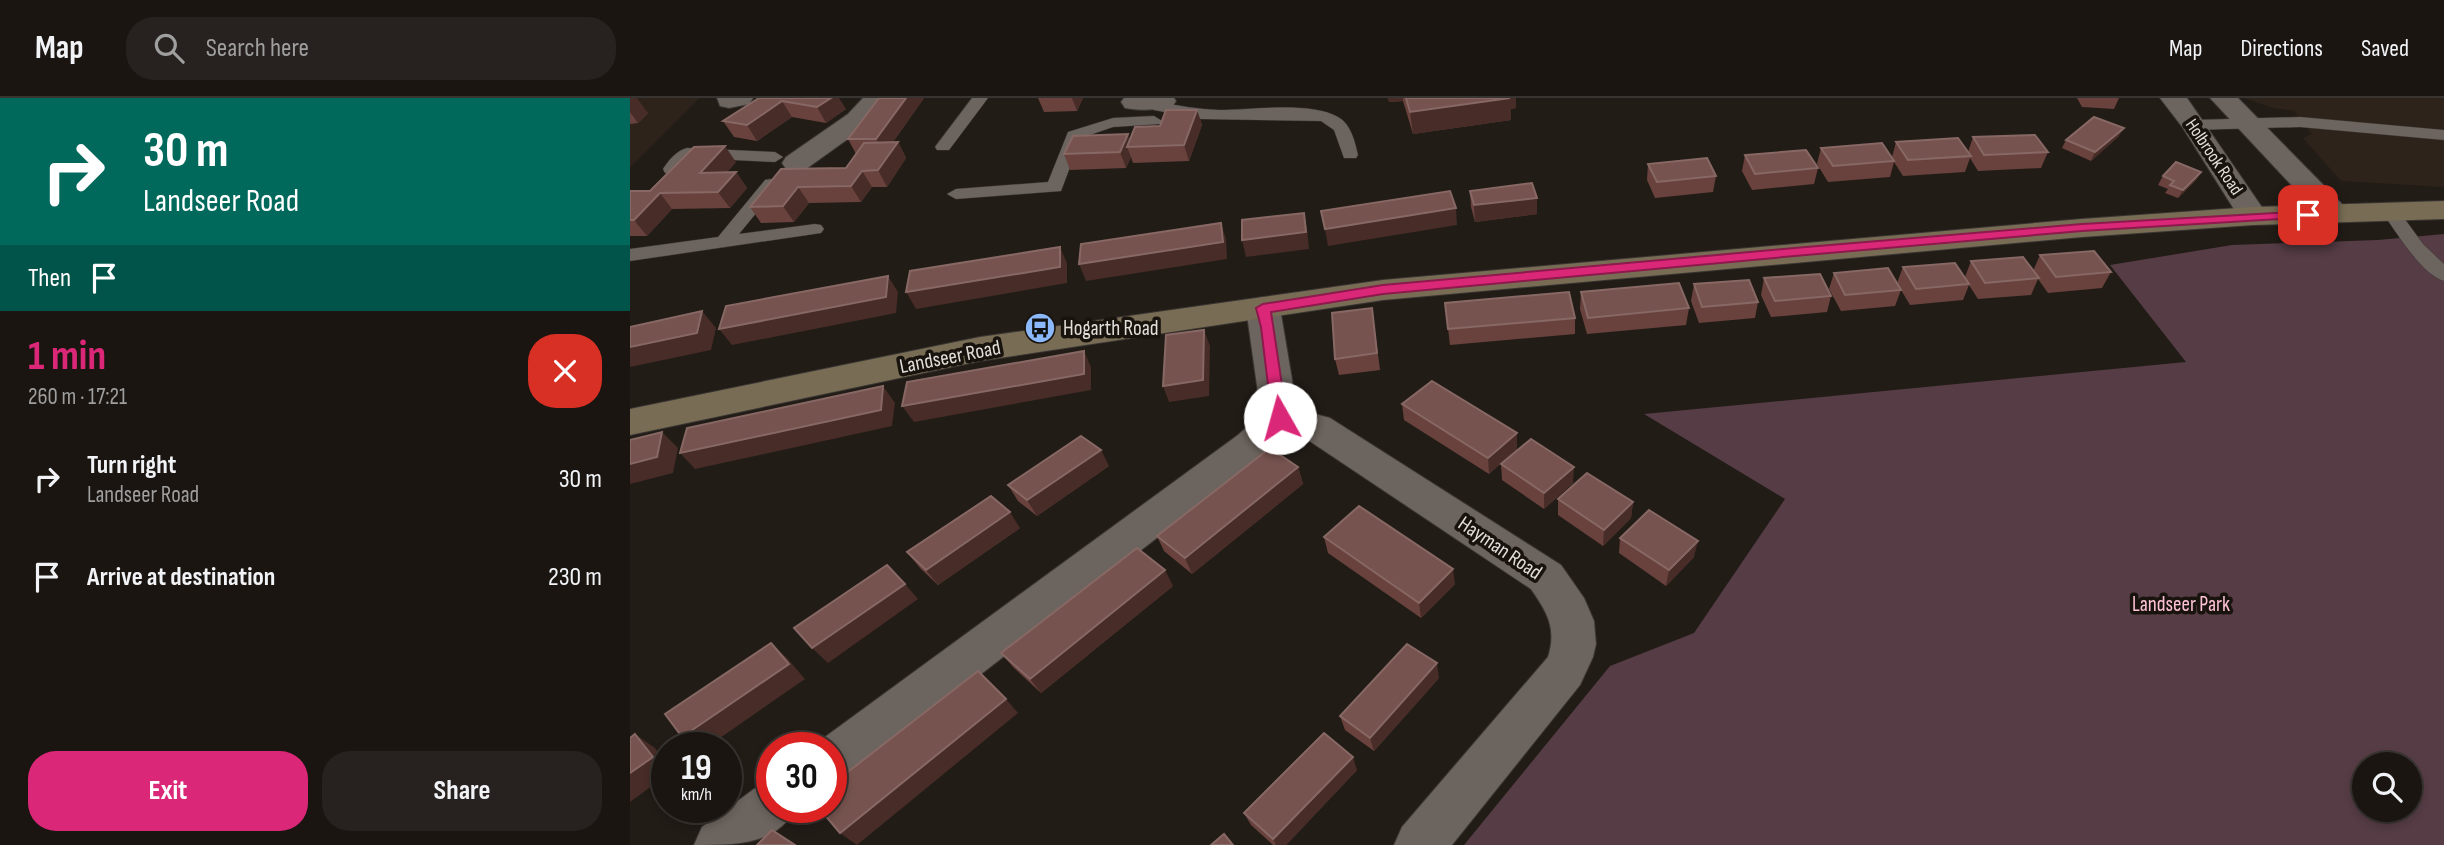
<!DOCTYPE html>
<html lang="en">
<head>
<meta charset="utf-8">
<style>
	:root { --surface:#1a1511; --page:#27221f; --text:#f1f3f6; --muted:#9f9f9f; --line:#383431; --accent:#db2777 }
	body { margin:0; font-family:"Sofia Sans Condensed",sans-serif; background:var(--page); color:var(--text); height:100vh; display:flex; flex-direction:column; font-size:26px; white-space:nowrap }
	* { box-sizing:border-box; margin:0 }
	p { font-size:23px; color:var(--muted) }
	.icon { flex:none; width:38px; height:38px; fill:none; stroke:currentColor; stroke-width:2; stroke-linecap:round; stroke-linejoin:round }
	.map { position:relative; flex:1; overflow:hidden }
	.sheet { display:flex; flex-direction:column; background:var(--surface); width:630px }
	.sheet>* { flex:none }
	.hud { background:#00695c; color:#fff; overflow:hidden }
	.buttons { position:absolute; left:1722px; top:654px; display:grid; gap:14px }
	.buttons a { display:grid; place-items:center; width:70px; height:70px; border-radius:50%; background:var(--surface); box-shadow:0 4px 10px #0003,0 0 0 2px var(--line); font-size:35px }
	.speed { position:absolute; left:21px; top:634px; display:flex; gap:14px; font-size:35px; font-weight:700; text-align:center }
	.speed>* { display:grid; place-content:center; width:91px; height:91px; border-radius:50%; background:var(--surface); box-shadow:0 4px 10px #0003,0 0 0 2px var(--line); line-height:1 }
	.speed small { font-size:18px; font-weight:400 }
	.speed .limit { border:10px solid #d22; background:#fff; color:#111 }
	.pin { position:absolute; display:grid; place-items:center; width:60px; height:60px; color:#fff; margin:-30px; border-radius:14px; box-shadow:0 4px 10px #0006 }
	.me { position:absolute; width:77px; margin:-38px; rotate:353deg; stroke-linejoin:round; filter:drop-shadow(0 0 5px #0008) }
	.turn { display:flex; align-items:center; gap:24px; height:147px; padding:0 28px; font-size:32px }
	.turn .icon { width:91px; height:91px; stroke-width:2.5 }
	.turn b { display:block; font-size:49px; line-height:60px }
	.then { display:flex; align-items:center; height:66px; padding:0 28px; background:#0003; gap:14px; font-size:26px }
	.round { display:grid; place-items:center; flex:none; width:74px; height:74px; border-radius:28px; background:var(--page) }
	.summary { display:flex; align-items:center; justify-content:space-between; height:119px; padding:0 28px }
	h1 { font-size:42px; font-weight:700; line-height:52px; color:var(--accent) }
	.cta { display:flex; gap:14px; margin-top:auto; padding:14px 28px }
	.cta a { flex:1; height:80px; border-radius:28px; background:var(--accent); color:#fff; font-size:28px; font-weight:700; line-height:80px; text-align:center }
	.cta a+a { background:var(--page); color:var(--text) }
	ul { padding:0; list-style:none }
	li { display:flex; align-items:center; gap:21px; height:98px; padding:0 28px }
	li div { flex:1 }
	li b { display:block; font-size:26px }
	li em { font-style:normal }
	header { display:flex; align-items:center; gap:42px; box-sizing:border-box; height:98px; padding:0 35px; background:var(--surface); border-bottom:2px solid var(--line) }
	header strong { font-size:33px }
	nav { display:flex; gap:38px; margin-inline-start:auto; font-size:24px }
	.search { width:490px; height:63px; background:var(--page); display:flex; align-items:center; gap:18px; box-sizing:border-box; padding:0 24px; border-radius:28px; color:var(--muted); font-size:26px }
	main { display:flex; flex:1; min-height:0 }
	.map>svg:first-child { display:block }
</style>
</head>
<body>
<header>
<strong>Map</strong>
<div class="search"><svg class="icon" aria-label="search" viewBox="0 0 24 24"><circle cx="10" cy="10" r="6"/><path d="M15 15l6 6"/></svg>Search here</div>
<nav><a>Map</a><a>Directions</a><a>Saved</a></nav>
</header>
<main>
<section class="sheet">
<div class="hud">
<div class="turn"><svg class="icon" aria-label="right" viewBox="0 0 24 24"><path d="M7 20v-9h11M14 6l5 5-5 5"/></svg><div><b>30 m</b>Landseer Road</div></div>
<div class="then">Then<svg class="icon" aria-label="arrive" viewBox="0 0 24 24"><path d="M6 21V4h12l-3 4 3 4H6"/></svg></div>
</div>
<div class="summary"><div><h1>1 min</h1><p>260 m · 17:21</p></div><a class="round" style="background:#d93025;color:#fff"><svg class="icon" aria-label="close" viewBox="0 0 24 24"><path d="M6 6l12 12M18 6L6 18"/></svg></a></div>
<ul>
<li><svg class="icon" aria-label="right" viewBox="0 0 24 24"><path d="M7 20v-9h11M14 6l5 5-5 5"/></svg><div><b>Turn right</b><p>Landseer Road</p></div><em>30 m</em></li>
<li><svg class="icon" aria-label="arrive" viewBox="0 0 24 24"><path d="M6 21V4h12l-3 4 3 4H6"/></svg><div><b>Arrive at destination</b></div><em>230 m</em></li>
</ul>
<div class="cta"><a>Exit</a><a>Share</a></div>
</section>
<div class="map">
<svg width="1814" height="747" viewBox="0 0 1814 747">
	<rect width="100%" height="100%" fill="#221c17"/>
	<!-- built -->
	<g fill="#2e231a">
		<path d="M0,0H69L0,69Z"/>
		<path d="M1614,0H1814V89L1711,83L1673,40L1682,36L1664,13L1643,10Z"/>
	</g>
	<!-- green -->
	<path fill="#553c45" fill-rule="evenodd" d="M1814,136V747H834L980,568L1064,535L1155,401L1014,316L1556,264L1480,167L1602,147L1748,142ZM1734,667H1780V712H1734Z"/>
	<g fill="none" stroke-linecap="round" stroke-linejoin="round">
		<!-- lane casing -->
		<g stroke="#3a3633" stroke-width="1">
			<g id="lane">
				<path d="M342,0H358L319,52H307L305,49Z"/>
				<path d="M529,4C549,8 568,11 589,12C621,12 680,3 708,19C721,26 725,44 728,57L726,60H714L704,32L691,23L571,21L524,12L521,9Z"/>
				<path d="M524,18L532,23L530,26L483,29L451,40L431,93L326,101L317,96L326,91L418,84L438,34L483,20Z"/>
				<path d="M1670,19L1814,32V42L1670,29L1564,32L1556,27L1564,22Z"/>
				<path d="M57,50L145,54L153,59L145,64L61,60L47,75H35L33,71C38,63 47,52 57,50Z"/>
				<path d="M141,81L150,86L109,136L185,126L191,127L194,131L191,135L0,163V151L88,139L135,82Z"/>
				<path d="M1760,108L1766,109L1793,146L1814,166V183C1792,177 1767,135 1754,117L1751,113L1754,109Z"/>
			</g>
		</g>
		<!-- street casing -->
		<g stroke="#3a3633" stroke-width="2">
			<g id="street">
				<path d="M87,0H123L119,6L99,10L90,8Z"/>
				<path d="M233,0H260L236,28L176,71L166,73L156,71L152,65L156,59L218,16Z"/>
				<path d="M494,0H544L546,3L542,9C527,12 510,13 495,10L491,4Z"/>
				<path d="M1530,0H1557L1638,118L1634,124L1623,127L1612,124L1553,30Z"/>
				<path d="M1580,0H1608L1716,110L1720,116L1716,122L1705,125L1694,122Z"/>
				<path d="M633,199L645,202L650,210L667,311L700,320L931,467L954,500L964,523L966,546L963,559L950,587L822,747H764L772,729L918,559C927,530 917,514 901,491L675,340L657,335L634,357L218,679L201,686V649H183L184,647L608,337L631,316L616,210L621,202Z"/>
				<path d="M142,684V709H167C146,747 109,747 64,747L72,729L124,691Z"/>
			</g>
		</g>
		<!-- secondary casing -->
		<g stroke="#3a3633" stroke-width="2">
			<path id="secondary" d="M1814,103V121L1623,127L1452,139L753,202L350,263L0,337V311L350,239L753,182L1452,121L1623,109Z"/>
		</g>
		<!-- lane -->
		<use href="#lane" fill="#6c645e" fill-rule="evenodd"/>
		<!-- street -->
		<use href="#street" fill="#6c645e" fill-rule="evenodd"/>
		<!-- secondary -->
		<use href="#secondary" fill="#786d54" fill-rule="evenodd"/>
	</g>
	<!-- wall -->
	<g fill="#69423d">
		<path d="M0,0L18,15L8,25L0,26Z"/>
		<path d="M129,0L216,11L196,25L162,19L127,43L104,39L93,23Z"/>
		<path d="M249,0H294L263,44H268L276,60L257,89H242L231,104L179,105L164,124L131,125L120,109L216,70L226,56L218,41Z"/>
		<path d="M408,0H453L447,13L414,14Z"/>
		<path d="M758,0H886V10L881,11V22L783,36L773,3L759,4Z"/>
		<path d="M1447,0H1489L1484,11L1452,9Z"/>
		<path d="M567,12L572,27L559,63L503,65L501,59L496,70L440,72L434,56L500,42Z"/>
		<path d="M1489,38L1461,63L1432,50L1436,42Z"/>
		<path d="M1343,39L1418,54L1411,70L1348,73L1340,60L1335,74L1273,78L1264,64L1260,79L1198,84L1187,66L1191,50L1262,59L1266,44L1338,54Z"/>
		<path d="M1115,57L1188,70L1184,86L1122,92L1112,73Z"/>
		<path d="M106,64L97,74H106L117,90L100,110L42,111L17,138H0V93H20Z"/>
		<path d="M1018,66L1086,78L1083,94L1025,100L1017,82Z"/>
		<path d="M1571,74L1566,82L1548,100L1535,95L1538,91L1528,87L1533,78Z"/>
		<path d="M840,93L907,116L845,124L841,109Z"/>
		<path d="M1410,157L1481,174L1472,190L1418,195L1408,181L1401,197L1348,201L1339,187L1333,202L1280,207L1271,192L1265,208L1211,213L1199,191L1204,175L1267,185L1273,169L1335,179L1341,163L1403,173Z"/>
		<path d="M1134,180L1201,198L1197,214L1141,219L1131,197Z"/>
		<path d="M1064,186L1128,204L1125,220L1069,225L1061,203Z"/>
		<path d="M951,194L1059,210L1056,227L957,236L950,211Z"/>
		<path d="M815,205L945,220V236L820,247Z"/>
		<path d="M742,210L750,272L709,277L705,261Z"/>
		<path d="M772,306L887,335V351L859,376L774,322Z"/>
		<path d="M871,366L943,385L914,411L872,382Z"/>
		<path d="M479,368L407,418L388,403L378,387Z"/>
		<path d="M668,369L673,386L562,476L534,453L527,438Z"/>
		<path d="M928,401L1003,404L1001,420L973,448L928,417Z"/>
		<path d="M390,430L308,487L290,470L277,454Z"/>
		<path d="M694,439L825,486L791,520L698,455Z"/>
		<path d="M990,440L1064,459L1036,488L989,455Z"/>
		<path d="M543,488L411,595L383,569L371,555Z"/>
		<path d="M809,580L744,653L715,632L710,618Z"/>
		<path d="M727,672L656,747H643L621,727L614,715Z"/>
	</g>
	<!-- shaded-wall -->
	<g fill="#472c27">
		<path d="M0,0H7L18,15L8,25L0,14Z"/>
		<path d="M201,0H209L216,11L196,25L187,9Z"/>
		<path d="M276,0H294L254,57L246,41Z"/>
		<path d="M442,0H453L447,13Z"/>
		<path d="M758,0H773V3L759,4Z"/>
		<path d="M876,0H886V10L881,11V22L783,36L780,14Z"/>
		<path d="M152,3L162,19L127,43L117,27Z"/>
		<path d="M567,12L572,27L559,63L554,47Z"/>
		<path d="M1494,30L1489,38L1461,63L1465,54Z"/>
		<path d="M498,36L502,49H497L501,59L496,70L490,54Z"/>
		<path d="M268,44L276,60L257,89L248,72Z"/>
		<path d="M95,48L106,64L81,91L70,75Z"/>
		<path d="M232,73L242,89L231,104L221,88Z"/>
		<path d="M106,74L117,90L100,110L88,94Z"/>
		<path d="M1571,74L1566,82L1548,100L1553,92Z"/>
		<path d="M168,89L179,105L164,124L153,108Z"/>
		<path d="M30,95L42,111L17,138L4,122Z"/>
		<path d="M907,100V116L845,124L844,107Z"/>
		<path d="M826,110L827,127L698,148L695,131Z"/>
		<path d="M674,115L677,131L679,151L616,159L612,142Z"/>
		<path d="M591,125L596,141L597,161L456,183L449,166Z"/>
		<path d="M430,149L437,165V185L286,211L276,194Z"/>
		<path d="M258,178L268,194L266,215L102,247L89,231Z"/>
		<path d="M72,213L86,230L81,252L0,269V249Z"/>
		<path d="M574,232L580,248L579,298L539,304L533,288Z"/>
		<path d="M454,253L461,269V292L284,324L272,308Z"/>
		<path d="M253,288L265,305L262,328L65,371L50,355Z"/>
		<path d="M32,334L48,350L43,375L0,386V366Z"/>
		<path d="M887,335V351L859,376L858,360Z"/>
		<path d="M471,352L479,368L407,418L397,402Z"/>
		<path d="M668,369L673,386L562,476L555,460Z"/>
		<path d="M944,369L943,385L914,411V395Z"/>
		<path d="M1003,404L1001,420L973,448L974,432Z"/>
		<path d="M380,414L390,430L308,487L296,472Z"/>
		<path d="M1068,443L1064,459L1036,488L1039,472Z"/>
		<path d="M823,471L825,486L791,520L789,505Z"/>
		<path d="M535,472L543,488L411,595L400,581Z"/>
		<path d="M275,486L288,501L198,565L182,550Z"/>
		<path d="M141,545L157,560L175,581L77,649H66L52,639Z"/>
		<path d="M807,565L809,580L744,653L740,640Z"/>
		<path d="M376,601L388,615L227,747L210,735Z"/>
		<path d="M5,636L25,650L37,665V677L0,704V675Z"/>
		<path d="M723,659L727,672L656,747H646L643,741Z"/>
	</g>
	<!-- building -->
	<g fill="#76534e" stroke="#876864" stroke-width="2">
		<path d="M129,0H201L187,9L152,3L117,27L93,23Z"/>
		<path d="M249,0H276L246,41H218Z"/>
		<path d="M776,0H880L780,14Z"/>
		<path d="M536,12H567L554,47L497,49L505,29L530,28Z"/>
		<path d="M1464,19L1494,30L1465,54L1436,42Z"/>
		<path d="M498,36L490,54L434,56L443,38Z"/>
		<path d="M1405,37L1418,54L1354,57L1343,39Z"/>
		<path d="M1328,40L1341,58L1278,62L1266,44Z"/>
		<path d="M268,44L248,72L232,73L221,88L168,89L153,108L120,109L151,71L216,70L234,45Z"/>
		<path d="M1252,45L1264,63L1203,68L1191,50Z"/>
		<path d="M95,48L70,75L106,74L88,94L30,95L4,122H0V93H20L64,49Z"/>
		<path d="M1176,52L1188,70L1125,76L1115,57Z"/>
		<path d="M1077,60L1086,78L1027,84L1018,66Z"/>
		<path d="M1546,64L1571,74L1553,92L1540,87L1544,83L1533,78Z"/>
		<path d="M902,85L907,100L844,107L840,93Z"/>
		<path d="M820,93L826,110L695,131L691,113Z"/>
		<path d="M674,115L676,134L612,142V122Z"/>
		<path d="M591,125L593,144L449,166L451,146Z"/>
		<path d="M430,149V169L276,194L280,173Z"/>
		<path d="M1464,153L1481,174L1426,179L1410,157Z"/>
		<path d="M1393,159L1409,180L1355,185L1341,163Z"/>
		<path d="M1325,165L1339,186L1286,191L1273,169Z"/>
		<path d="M1258,170L1271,192L1215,197L1204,175Z"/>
		<path d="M1190,176L1201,198L1145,203L1134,180Z"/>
		<path d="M258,178L256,199L89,231L96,208Z"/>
		<path d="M1119,182L1128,204L1072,209L1064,186Z"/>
		<path d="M1049,185L1059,210L958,220L951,194Z"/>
		<path d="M939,194L945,220L818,231L815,205Z"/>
		<path d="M742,210L747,255L705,261L702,215Z"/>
		<path d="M72,213L67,235L0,249V229Z"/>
		<path d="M574,232L573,282L533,288L536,237Z"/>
		<path d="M454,253V276L272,308L277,284Z"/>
		<path d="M802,283L887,335L858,360L772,306Z"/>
		<path d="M253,288L251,312L50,355L57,330Z"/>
		<path d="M32,334L27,359L0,366V342Z"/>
		<path d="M451,338L471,352L397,402L378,387Z"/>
		<path d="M901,341L944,369L914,395L871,366Z"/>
		<path d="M640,350L668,369L555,460L527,438Z"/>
		<path d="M957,375L1003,404L974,432L928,401Z"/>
		<path d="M361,398L380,414L296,472L277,454Z"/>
		<path d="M729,408L823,471L789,505L694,439Z"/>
		<path d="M1019,412L1068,443L1039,472L990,440Z"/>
		<path d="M507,450L535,472L400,581L371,555Z"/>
		<path d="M257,467L275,486L182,550L164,530Z"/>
		<path d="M141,545L159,566L52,639L35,616Z"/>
		<path d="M777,546L807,565L740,640L710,618Z"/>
		<path d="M348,573L376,601L210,735L188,709H201V687Z"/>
		<path d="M694,635L723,659L643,741L614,715Z"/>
		<path d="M5,636L23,659L0,675V640Z"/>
		<path d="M142,732L165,747H127Z"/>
		<path d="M594,736L603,747H581Z"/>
	</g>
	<!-- route -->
	<path fill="#db2777" stroke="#8e194d" stroke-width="2" d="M1678,113L1682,114V119L1452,133L1176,157L753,196L641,214L657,320L650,325L642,320L631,229L626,210L633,206L753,187L1176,149L1452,126Z"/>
	<!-- icons -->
	<defs>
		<g id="bus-disc" transform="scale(1.575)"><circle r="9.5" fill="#8bb9fc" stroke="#19130e"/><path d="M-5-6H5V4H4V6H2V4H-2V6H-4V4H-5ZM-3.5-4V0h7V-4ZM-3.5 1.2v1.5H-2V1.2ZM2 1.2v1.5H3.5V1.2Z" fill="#111"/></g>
	</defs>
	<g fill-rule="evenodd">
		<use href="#bus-disc" x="410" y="230"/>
	</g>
	<g text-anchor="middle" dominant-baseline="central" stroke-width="7" stroke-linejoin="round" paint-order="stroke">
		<!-- far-street labels -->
		<g font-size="18" fill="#e2deda" stroke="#19130e">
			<text transform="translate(1584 59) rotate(56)">Holbrook Road</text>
		</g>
		<!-- poi labels -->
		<g font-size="21" fill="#e2deda" stroke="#19130e" text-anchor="start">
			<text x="433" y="230">Hogarth Road</text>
		</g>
		<!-- street labels -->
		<g font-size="21" fill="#e2deda" stroke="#19130e">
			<text transform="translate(320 259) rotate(-11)">Landseer Road</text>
			<text transform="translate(870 450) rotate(34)">Hayman Road</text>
		</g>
		<!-- park labels -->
		<g font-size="21" fill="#fec2d7" stroke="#19130e">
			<text x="1551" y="506">Landseer Park</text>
		</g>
	</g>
</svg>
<div class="buttons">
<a><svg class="icon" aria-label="search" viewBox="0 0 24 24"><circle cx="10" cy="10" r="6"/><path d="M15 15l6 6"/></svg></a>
</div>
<div class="speed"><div>19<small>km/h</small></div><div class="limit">30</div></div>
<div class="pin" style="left:1678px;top:117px;background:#d93025"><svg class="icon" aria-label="arrive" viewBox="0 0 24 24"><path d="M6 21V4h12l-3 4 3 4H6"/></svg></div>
<svg class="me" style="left:650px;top:320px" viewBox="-20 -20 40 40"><circle r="19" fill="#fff"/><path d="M0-13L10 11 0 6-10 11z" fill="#db2777"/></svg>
</div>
</main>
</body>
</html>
